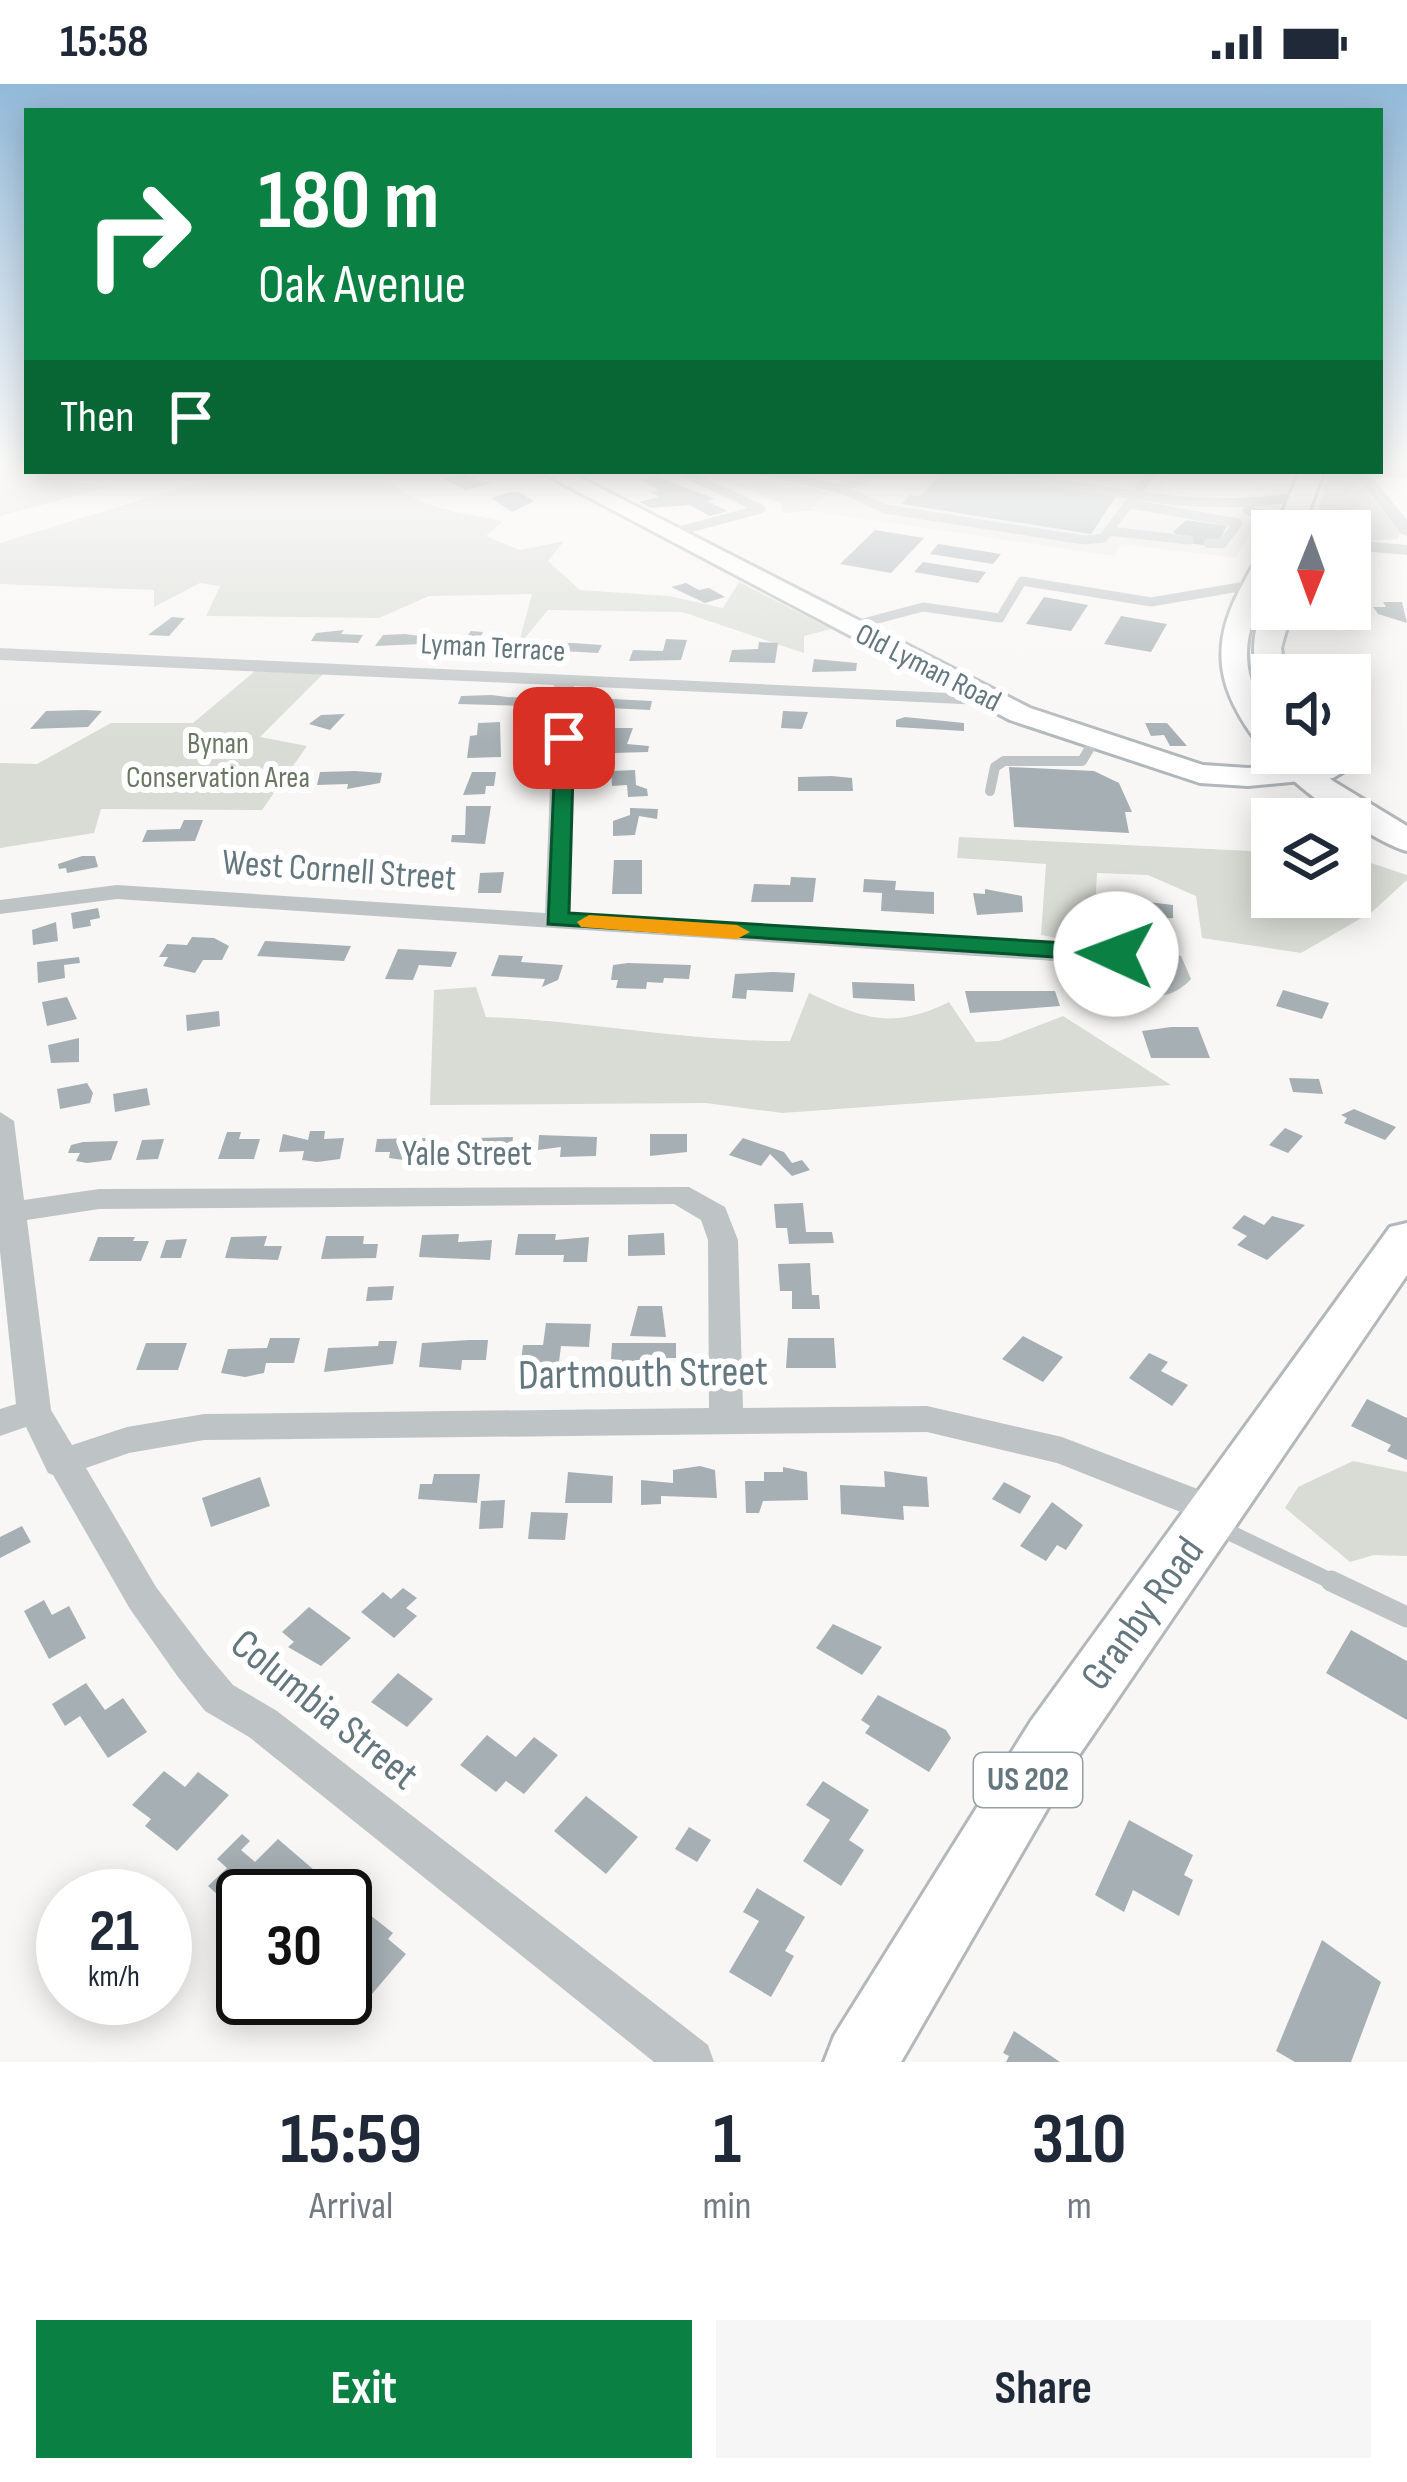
<!DOCTYPE html>
<html lang="en">
<head>
<meta charset="utf-8">
<style>
	:root { --surface:#fff; --page:#f6f6f7; --text:#1f2937; --muted:#747a83; --accent:#0b8043 }
	body { margin:0; font-family:"Sofia Sans Condensed",sans-serif; background:var(--page); color:var(--text); height:100vh; display:flex; flex-direction:column; font-size:45px; white-space:nowrap }
	* { box-sizing:border-box; margin:0 }
	p { font-size:39px; color:var(--muted) }
	.icon { flex:none; width:66px; height:66px; fill:none; stroke:currentColor; stroke-width:2; stroke-linecap:round; stroke-linejoin:round }
	.map { position:relative; height:1978px; overflow:hidden }
	.panel { display:flex; flex-direction:column; background:var(--surface); flex:1 }
	.panel>* { flex:none }
	.top-card { position:absolute; left:24px; top:24px; width:1359px; height:366px; border-radius:0px; box-shadow:0 6px 30px #0003; background:#0b8043; color:#fff; overflow:hidden }
	.needle { width:78px; rotate:181deg }
	.tools { position:absolute; left:1251px; top:426px; display:grid; gap:24px }
	.tools a { display:grid; place-items:center; width:120px; height:120px; border-radius:0px; background:var(--surface); box-shadow:0 6px 30px #0003; font-size:60px }
	.speed { position:absolute; left:36px; top:1785px; display:flex; gap:24px; font-size:60px; font-weight:700; text-align:center }
	.speed>* { display:grid; place-content:center; width:156px; height:156px; border-radius:50%; background:var(--surface); box-shadow:0 6px 30px #0003; line-height:1 }
	.speed small { font-size:30px; font-weight:400 }
	.speed .limit { border:6px solid #111; border-radius:18px; background:#fff; color:#111 }
	.pin { position:absolute; display:grid; place-items:center; width:102px; height:102px; color:#fff; margin:-51px; border-radius:24px; box-shadow:0 6px 18px #0006 }
	.me { position:absolute; width:132px; margin:-66px; rotate:272deg; stroke-linejoin:round; filter:drop-shadow(0 0 9px #0008) }
	.turn { display:flex; align-items:center; gap:42px; height:252px; padding:0 36px; font-size:54px }
	.turn .icon { width:156px; height:156px; stroke-width:2.5 }
	.turn b { display:block; font-size:84px; line-height:102px }
	.then { display:flex; align-items:center; height:114px; padding:0 36px; background:#0003; gap:24px; font-size:45px }
	.eta { display:flex; justify-content:space-evenly; align-items:center; height:204px; text-align:center }
	.eta b { font-size:72px; font-weight:700; line-height:84px }
	.primary-button { display:flex; gap:24px; margin-top:auto; padding:24px 36px }
	.primary-button a { flex:1; height:138px; border-radius:0px; background:var(--accent); color:#fff; font-size:48px; font-weight:700; line-height:138px; text-align:center }
	.primary-button a+a { background:var(--page); color:var(--text) }
	.status { display:flex; justify-content:space-between; align-items:center; height:84px; padding:0 60px; background:var(--surface); direction:ltr }
	.status svg { height:33px; fill:currentColor }
	.map>svg:first-child { display:block }
</style>
</head>
<body>
<div class="status"><b>15:58</b><svg viewBox="0 0 49 12"><path d="M0 12V9h3v3zM5 12V6h3v6zM10 12V3h3v9zM15 12V0h3v12zM26 1h20v11H26zM47 4h2v5h-2z"/></svg></div>
<div class="map">
<svg width="1407" height="1978" viewBox="0 0 1407 1978">
	<rect width="100%" height="100%" fill="#f8f7f5"/>
	<!-- built -->
	<path fill="#e8e9e8" d="M853,387H1173L1164,405L1268,420L1235,474L1120,460L1115,472L810,427L838,396Z"/>
	<!-- green -->
	<g fill="#d8dcd4">
		<path d="M0,382H12L4,386L108,403L0,432Z"/>
		<path d="M235,387H379C410,424 458,428 503,437L486,452L520,466L564,457L548,477L580,506L669,512L723,524L739,498L831,545L804,552V569L682,528L548,526L518,562L532,510L429,512L379,534L206,532L220,502L200,499L154,523V506L0,500V459Z"/>
		<path d="M1329,387L1355,391L1400,449L1398,455L1350,458V447H1317L1314,441Z"/>
		<path d="M767,394L828,408L810,427L783,429L781,419L733,400Z"/>
		<path d="M255,587L323,590L260,653L307,662L262,726L101,725L94,749L0,764V679L37,680L111,639H193Z"/>
		<path d="M959,753L1272,768V813H1350V772L1407,791V796L1372,828L1301,869L1202,854L1196,812L1148,791L1097,789L1094,842L1072,857L1041,851L1046,780L957,774Z"/>
		<path d="M476,903L486,933C590,937 686,958 790,957L809,909C864,935 892,946 949,918L976,958L999,957L1063,932L1171,1001L782,1029L706,1019L430,1021L434,906Z"/>
		<path d="M1353,1377L1407,1388V1472L1374,1471L1350,1478L1285,1424L1298,1403Z"/>
	</g>
	<!-- building -->
	<g fill="#a6b0b4">
		<path d="M943,387H977L1119,408L1091,450L902,420L909,411L920,412Z"/>
		<path d="M464,390L476,396L492,399L466,406L444,395Z"/>
		<path d="M657,392L715,415L707,417L728,427L710,432L689,421L651,424L639,418L659,413L650,408L659,406L640,396Z"/>
		<path d="M509,408H518L534,417L512,428L491,414Z"/>
		<path d="M1186,436L1227,442L1219,457L1203,461L1188,459L1173,448Z"/>
		<path d="M875,446L924,454L891,489L840,480Z"/>
		<path d="M938,460L1001,470L993,480L930,470Z"/>
		<path d="M923,478L986,488L978,499L914,488Z"/>
		<path d="M686,499L699,506L709,504L725,513L705,519L671,503Z"/>
		<path d="M1044,513L1088,521L1071,547L1026,540Z"/>
		<path d="M1383,518H1402L1407,539L1378,530L1373,523H1386Z"/>
		<path d="M1121,532L1167,540L1151,568L1104,560Z"/>
		<path d="M172,533L185,534L169,552L148,551Z"/>
		<path d="M344,546L341,550L363,551L358,559L311,557L316,549Z"/>
		<path d="M471,547L483,548L480,554L506,557L502,565L456,564Z"/>
		<path d="M405,550L427,553L422,560L375,562L383,551Z"/>
		<path d="M666,555L687,556L681,576L629,577L633,566L663,567Z"/>
		<path d="M759,558L778,559L775,579L729,578L732,566L758,565Z"/>
		<path d="M548,559H573L602,561L598,569L544,566Z"/>
		<path d="M814,575L857,579L856,587L812,588Z"/>
		<path d="M492,611L507,613L529,614L526,622L458,620L461,612Z"/>
		<path d="M612,615L652,617L650,626L609,624Z"/>
		<path d="M86,626L102,627L88,643L30,645L46,627Z"/>
		<path d="M783,627L808,628L802,645L781,644Z"/>
		<path d="M345,630L330,646L309,640L321,631Z"/>
		<path d="M905,633L964,639V647L896,643V636Z"/>
		<path d="M500,638L501,673L467,674L470,652L477,651L478,639Z"/>
		<path d="M1145,639H1167L1187,662H1170L1164,651L1151,652Z"/>
		<path d="M613,644H633L627,660L649,662L648,668L613,669Z"/>
		<path d="M1009,683L1094,687L1119,699L1132,728H1125L1129,749L1014,743Z"/>
		<path d="M635,686L636,701L647,705L648,712L628,713L627,701L612,702L611,687Z"/>
		<path d="M355,687L382,689L380,699L347,705L348,700L317,701L320,688Z"/>
		<path d="M472,688H496L494,702H486L485,710L463,711Z"/>
		<path d="M832,692L852,694L853,707H798V693Z"/>
		<path d="M466,722H491L485,760L451,758L452,751H465Z"/>
		<path d="M630,724L658,725L657,735L639,732L635,751L613,752V737L630,731Z"/>
		<path d="M184,736H203L195,757L142,758L147,746L180,745Z"/>
		<path d="M82,772H95L98,783L67,789L66,784L59,785L58,780Z"/>
		<path d="M276,776L275,792L224,789L225,779L234,777Z"/>
		<path d="M614,776H642V810H612Z"/>
		<path d="M328,779L359,781L351,795L313,790Z"/>
		<path d="M504,788L501,809H478L480,789Z"/>
		<path d="M791,793L816,794L813,818H751L754,800L790,801Z"/>
		<path d="M864,795L896,797L895,806L934,808V830L881,827L882,809L863,808Z"/>
		<path d="M985,805L1022,812L1023,828L977,831L973,809L985,810Z"/>
		<path d="M1114,814L1173,821V834L1116,837Z"/>
		<path d="M98,824L100,834L90,836L91,842L73,845L71,829Z"/>
		<path d="M56,838L58,857L33,861L32,846Z"/>
		<path d="M192,853L214,854L229,862L222,876H203L195,889L163,882L168,873H159L167,860L187,861Z"/>
		<path d="M265,857L351,862L344,877L257,872Z"/>
		<path d="M398,865L457,868L451,883L419,881L413,896L385,895Z"/>
		<path d="M499,871L523,872L521,878L563,881L558,896L542,903L545,895L491,892Z"/>
		<path d="M79,873L80,879L64,881L65,894L38,899L37,878Z"/>
		<path d="M628,879L691,881L689,895L664,894L663,899L647,898L646,905L616,904L618,896H611L613,881Z"/>
		<path d="M773,888L795,889L793,908L747,906L746,915L732,914L735,890Z"/>
		<path d="M852,898L914,900L915,917L853,914Z"/>
		<path d="M1283,906L1329,919L1322,935L1276,922Z"/>
		<path d="M965,907H1055L1060,922L970,929Z"/>
		<path d="M67,913L77,935L47,942L42,918Z"/>
		<path d="M219,927L220,942L187,947L186,931Z"/>
		<path d="M1171,943H1198L1210,974H1151L1142,947Z"/>
		<path d="M79,954V978L51,979L48,961Z"/>
		<path d="M1289,994L1319,995L1323,1010L1293,1008Z"/>
		<path d="M87,999L93,1009L90,1019L60,1025L57,1005Z"/>
		<path d="M147,1004L150,1021L115,1028L113,1010Z"/>
		<path d="M1354,1025L1396,1043L1385,1056L1344,1039L1347,1034L1341,1031Z"/>
		<path d="M1285,1044L1303,1052L1288,1069L1269,1061Z"/>
		<path d="M310,1047H325L324,1055L344,1054L340,1075L317,1078L302,1076L304,1067L279,1068L283,1050L308,1056Z"/>
		<path d="M227,1048H241L239,1055H260L254,1075H218Z"/>
		<path d="M650,1050H687V1068L650,1072Z"/>
		<path d="M539,1051L597,1053L596,1072L560,1073L561,1063L538,1066Z"/>
		<path d="M513,1053L511,1073H476L478,1054Z"/>
		<path d="M428,1054L424,1074L403,1076L389,1074L390,1068H375L377,1055Z"/>
		<path d="M743,1054L784,1068L792,1079L802,1076L810,1086L792,1092L770,1070L761,1082L729,1071Z"/>
		<path d="M164,1055L158,1075L136,1076L142,1056Z"/>
		<path d="M118,1057L111,1076L87,1079L76,1077L80,1069H68L71,1061L83,1058Z"/>
		<path d="M803,1119L806,1148H832L834,1159L789,1160L787,1144H776L774,1120Z"/>
		<path d="M1244,1131L1264,1141L1272,1132L1305,1141L1267,1176L1237,1161L1247,1152L1232,1144Z"/>
		<path d="M664,1149L665,1171L628,1172V1151Z"/>
		<path d="M459,1150L458,1158L492,1156L490,1176L419,1173L422,1151Z"/>
		<path d="M518,1150H556L555,1156L589,1153L587,1178H563L564,1171H515Z"/>
		<path d="M267,1152L264,1162H282L278,1176L225,1174L231,1153Z"/>
		<path d="M326,1152H364L363,1160H378L376,1174L321,1175Z"/>
		<path d="M98,1153H135L133,1157H149L141,1177H89Z"/>
		<path d="M187,1155L181,1174H160L166,1156Z"/>
		<path d="M810,1179L812,1211H819L820,1225H792V1207H780L778,1180Z"/>
		<path d="M394,1202L392,1216L366,1217L368,1203Z"/>
		<path d="M638,1222H662L666,1253L630,1252Z"/>
		<path d="M546,1239L591,1240L589,1263L561,1262L558,1286L520,1285L523,1261H543Z"/>
		<path d="M1023,1252L1063,1273L1043,1298L1002,1275Z"/>
		<path d="M270,1254H300L294,1279H266L264,1289L245,1293L221,1289L228,1265L267,1264Z"/>
		<path d="M788,1254H834L836,1284H786Z"/>
		<path d="M469,1256H488L486,1276H462L461,1286L419,1283L422,1259Z"/>
		<path d="M379,1257H397L393,1280L324,1288L328,1264L378,1262Z"/>
		<path d="M146,1259H187L178,1286H136Z"/>
		<path d="M612,1259H676V1274H665L664,1284L648,1288L622,1284V1276L611,1275Z"/>
		<path d="M1149,1269L1168,1278L1161,1287L1188,1301L1172,1322L1129,1294Z"/>
		<path d="M1367,1315L1407,1334V1376L1387,1367L1391,1361L1351,1342Z"/>
		<path d="M700,1382L715,1386L717,1414L661,1412V1420L641,1421V1396L673,1399V1386Z"/>
		<path d="M783,1383L807,1388L808,1416L763,1417L759,1429H746L745,1397H764V1388H783Z"/>
		<path d="M884,1387L927,1393L929,1423L903,1422L904,1436L841,1430L840,1401L885,1403Z"/>
		<path d="M568,1388L613,1392L612,1419H565Z"/>
		<path d="M434,1390H480L477,1419L418,1415L420,1400H432Z"/>
		<path d="M260,1393L270,1422L211,1443L202,1414Z"/>
		<path d="M1004,1398L1031,1412L1020,1430L992,1415Z"/>
		<path d="M505,1416L503,1444L479,1445L481,1417Z"/>
		<path d="M1052,1418L1083,1441L1066,1466L1057,1461L1046,1477L1020,1462Z"/>
		<path d="M531,1428L568,1429L565,1456L528,1455Z"/>
		<path d="M22,1442L31,1458L0,1474V1453Z"/>
		<path d="M403,1504L417,1514L406,1524L417,1532L394,1554L361,1528L383,1508L391,1515Z"/>
		<path d="M44,1516L52,1531L69,1522L86,1554L49,1575L24,1527Z"/>
		<path d="M309,1523L351,1554L321,1582L288,1563L294,1558L282,1548Z"/>
		<path d="M833,1540L882,1563L862,1591L816,1564Z"/>
		<path d="M1351,1546L1407,1577V1636L1326,1589Z"/>
		<path d="M398,1589L433,1615L407,1643L371,1618Z"/>
		<path d="M86,1599L105,1626L123,1614L147,1648L108,1674L80,1632L65,1642L52,1620Z"/>
		<path d="M878,1611L946,1646L951,1654L929,1688L865,1649L870,1642L861,1636Z"/>
		<path d="M487,1651L516,1673L534,1653L558,1671L524,1710L506,1697L496,1708L460,1681Z"/>
		<path d="M164,1687L185,1703L198,1688L229,1711L177,1767L145,1742L151,1735L132,1721Z"/>
		<path d="M823,1697L869,1726L849,1756L864,1766L841,1802L803,1777L830,1736L806,1721Z"/>
		<path d="M586,1712L638,1753L606,1790L554,1747Z"/>
		<path d="M1129,1736L1193,1771L1184,1791L1193,1796L1179,1832L1133,1806L1124,1828L1095,1811Z"/>
		<path d="M689,1743L711,1756L697,1778L675,1765Z"/>
		<path d="M242,1750L250,1757L241,1766L255,1778L278,1755L314,1786L289,1812H271L257,1799L227,1819L208,1802L227,1784L217,1775Z"/>
		<path d="M757,1804L805,1833L785,1867L794,1872L771,1913L729,1888L759,1837L743,1828Z"/>
		<path d="M370,1831L393,1849L388,1855L406,1870L372,1910L345,1888V1860Z"/>
		<path d="M1322,1856L1381,1898L1351,1978H1295L1276,1967Z"/>
		<path d="M1014,1947L1060,1978H1006L1009,1972L1003,1969Z"/>
	</g>
	<g fill="none" stroke-linecap="round" stroke-linejoin="round">
		<!-- secondary casing -->
		<g stroke="#b1b8bb" stroke-width="6">
			<path id="secondary" d="M539,387H567L1030,624L1203,681L1248,684L1333,676L1348,685L1333,694L1248,702L1200,699L1010,636Z"/>
		</g>
		<!-- primary casing -->
		<g stroke="#b2b8bb" stroke-width="6">
			<g id="primary">
				<path d="M1300,387H1324L1301,447H1275Z"/>
				<path d="M1272,466C1272,506 1248,530 1247,568C1246,609 1272,624 1272,669H1303L1333,697L1407,742V767C1378,760 1272,693 1271,665L1261,663C1218,608 1207,563 1243,500C1250,487 1257,470 1272,466Z"/>
				<path d="M1272,518V525H1292L1281,564L1285,591H1272V616L1257,607C1254,578 1248,538 1272,518Z"/>
				<path d="M1407,1139V1191L1075,1677L901,1978H824L834,1952L1031,1637L1390,1143Z"/>
			</g>
		</g>
		<!-- lane-far3 -->
		<g stroke="#bec4c6" stroke-width="9">
			<path d="M764,387L842,405L879,387"/>
			<path d="M992,387C1093,403 1199,432 1301,412"/>
			<path d="M1362,389H1407"/>
			<path d="M563,394L593,387"/>
			<path d="M842,405L885,425L1084,456L1103,454L1153,387"/>
			<path d="M1131,420L1238,439L1222,460L1208,459"/>
			<path d="M1247,426L1269,434L1282,447"/>
			<path d="M1109,447L1189,456"/>
			<path d="M671,449L761,425L682,388"/>
			<path d="M848,543L923,523L1000,534L1022,497L1151,518L1257,500"/>
		</g>
		<!-- lane-far2 -->
		<path stroke="#bec4c6" stroke-width="10" d="M990,707L995,683L1004,677H1082L1094,657"/>
		<!-- lane-far1 -->
		<path stroke="#bec4c6" stroke-width="16" d="M1216,1442L1337,1500"/>
		<!-- lane -->
		<path stroke="#bec4c6" stroke-width="21" d="M1331,1497L1407,1533"/>
		<!-- street -->
		<g fill="#bec4c6" fill-rule="evenodd">
			<path d="M1353,387H1368L1407,436V452L1401,450Z"/>
			<path d="M1350,456L1407,461V471L1350,466Z"/>
			<path d="M0,564L990,611V619L983,621L574,602L569,830L1111,866L1137,859L1181,872L1191,895C1167,922 1128,915 1101,896L1099,880L117,815L0,830V816L117,801L545,829L554,601L0,576ZM1136,874L1161,882L1165,893L1144,898L1123,888L1124,877Z"/>
			<path d="M0,1028L14,1037L24,1116L99,1105L689,1103L725,1123L738,1156L743,1324L927,1322L1062,1353L1229,1417L1234,1427L1229,1437L1216,1442L1057,1379L927,1348L204,1356L129,1369L86,1384L156,1503L206,1569L233,1601L277,1627L708,1961L714,1978H654L249,1653L205,1627L178,1593L130,1525L53,1391L48,1389L26,1343L0,1352V1325L16,1320L0,1167ZM674,1120L701,1136L708,1156L709,1324L204,1330L127,1343L72,1361L51,1326L27,1136L99,1125Z"/>
		</g>
		<!-- secondary -->
		<use href="#secondary" fill="#fff" fill-rule="evenodd"/>
		<!-- primary -->
		<use href="#primary" fill="#fff" fill-rule="evenodd"/>
	</g>
	<!-- sky -->
	<linearGradient id="sky" x2="0" y2="1"><stop stop-color="#93bada"/><stop offset="0.58" stop-color="#fcfbfa"/><stop offset="1" stop-color="#fcfbfa" stop-opacity="0"/></linearGradient>
	<rect width="1407" height="659" fill="url(#sky)"/>
	<!-- route -->
	<path fill="#0b8043" stroke="#07532c" stroke-width="3" d="M556,650L574,654L569,829L1116,862L1129,870L1116,877L548,840Z"/>
	<!-- slow -->
	<path fill="#f59e0b" d="M589,831L737,841L750,848L737,855L581,843L577,838Z"/>
	<g text-anchor="middle" dominant-baseline="central" stroke-width="12" stroke-linejoin="round" paint-order="stroke">
		<!-- far-street labels -->
		<g font-size="30" fill="#64777e" stroke="#fff">
			<text transform="translate(493 564) rotate(3)">Lyman Terrace</text>
			<text transform="translate(928 584) rotate(27)">Old Lyman Road</text>
		</g>
		<!-- far-park labels -->
		<g font-size="30" fill="#6a7763" stroke="#fff">
			<text x="218" y="660">Bynan<tspan x="218" dy="34">Conservation Area</tspan></text>
		</g>
		<!-- shield labels -->
		<rect fill="#fff" stroke="#92a0a5" stroke-width="3" x="974" y="1669" width="108" height="54" rx="9"/>
		<g font-size="33" font-weight="bold" fill="#64777e">
			<text x="1028" y="1696">US 202</text>
		</g>
		<!-- street labels -->
		<g font-size="36" fill="#64777e" stroke="#fff">
			<text transform="translate(339 787) rotate(4)">West Cornell Street</text>
			<text x="467" y="1070">Yale Street</text>
		</g>
		<!-- near-street labels -->
		<g font-size="42" fill="#64777e" stroke="#fff">
			<text transform="translate(643 1290) rotate(-1)">Dartmouth Street</text>
			<text transform="translate(1143 1530) rotate(-54)">Granby Road</text>
			<text transform="translate(324 1626) rotate(39)">Columbia Street</text>
		</g>
	</g>
</svg>
<div class="tools">
<a><svg class="needle" viewBox="-14 -14 28 28"><path d="M0-13l5 13h-10z" fill="#e53935"/><path d="M0 13l5-13h-10z" fill="#747a83"/></svg></a>
<a><svg class="icon" aria-label="sound" viewBox="0 0 24 24"><path d="M4 9h4l5-4v14l-5-4H4zM17 9q2 3 0 6"/></svg></a>
<a><svg class="icon" aria-label="layers" viewBox="0 0 24 24"><path d="M12 4l9 5-9 5-9-5zM3 14l9 5 9-5"/></svg></a>
</div>
<div class="speed"><div>21<small>km/h</small></div><div class="limit">30</div></div>
<div class="pin" style="left:564px;top:654px;background:#d93025"><svg class="icon" aria-label="arrive" viewBox="0 0 24 24"><path d="M6 21V4h12l-3 4 3 4H6"/></svg></div>
<svg class="me" style="left:1116px;top:870px" viewBox="-20 -20 40 40"><circle r="19" fill="#fff"/><path d="M0-13L10 11 0 6-10 11z" fill="#0b8043"/></svg>
<div class="top-card">
<div class="turn"><svg class="icon" aria-label="right" viewBox="0 0 24 24"><path d="M7 20v-9h11M14 6l5 5-5 5"/></svg><div><b>180 m</b>Oak Avenue</div></div>
<div class="then">Then<svg class="icon" aria-label="arrive" viewBox="0 0 24 24"><path d="M6 21V4h12l-3 4 3 4H6"/></svg></div>
</div>
</div>
<section class="panel">
<div class="eta">
<div><b>15:59</b><p>Arrival</p></div>
<div><b>1</b><p>min</p></div>
<div><b>310</b><p>m</p></div>
</div>
<div class="primary-button"><a>Exit</a><a>Share</a></div>
</section>
</body>
</html>
